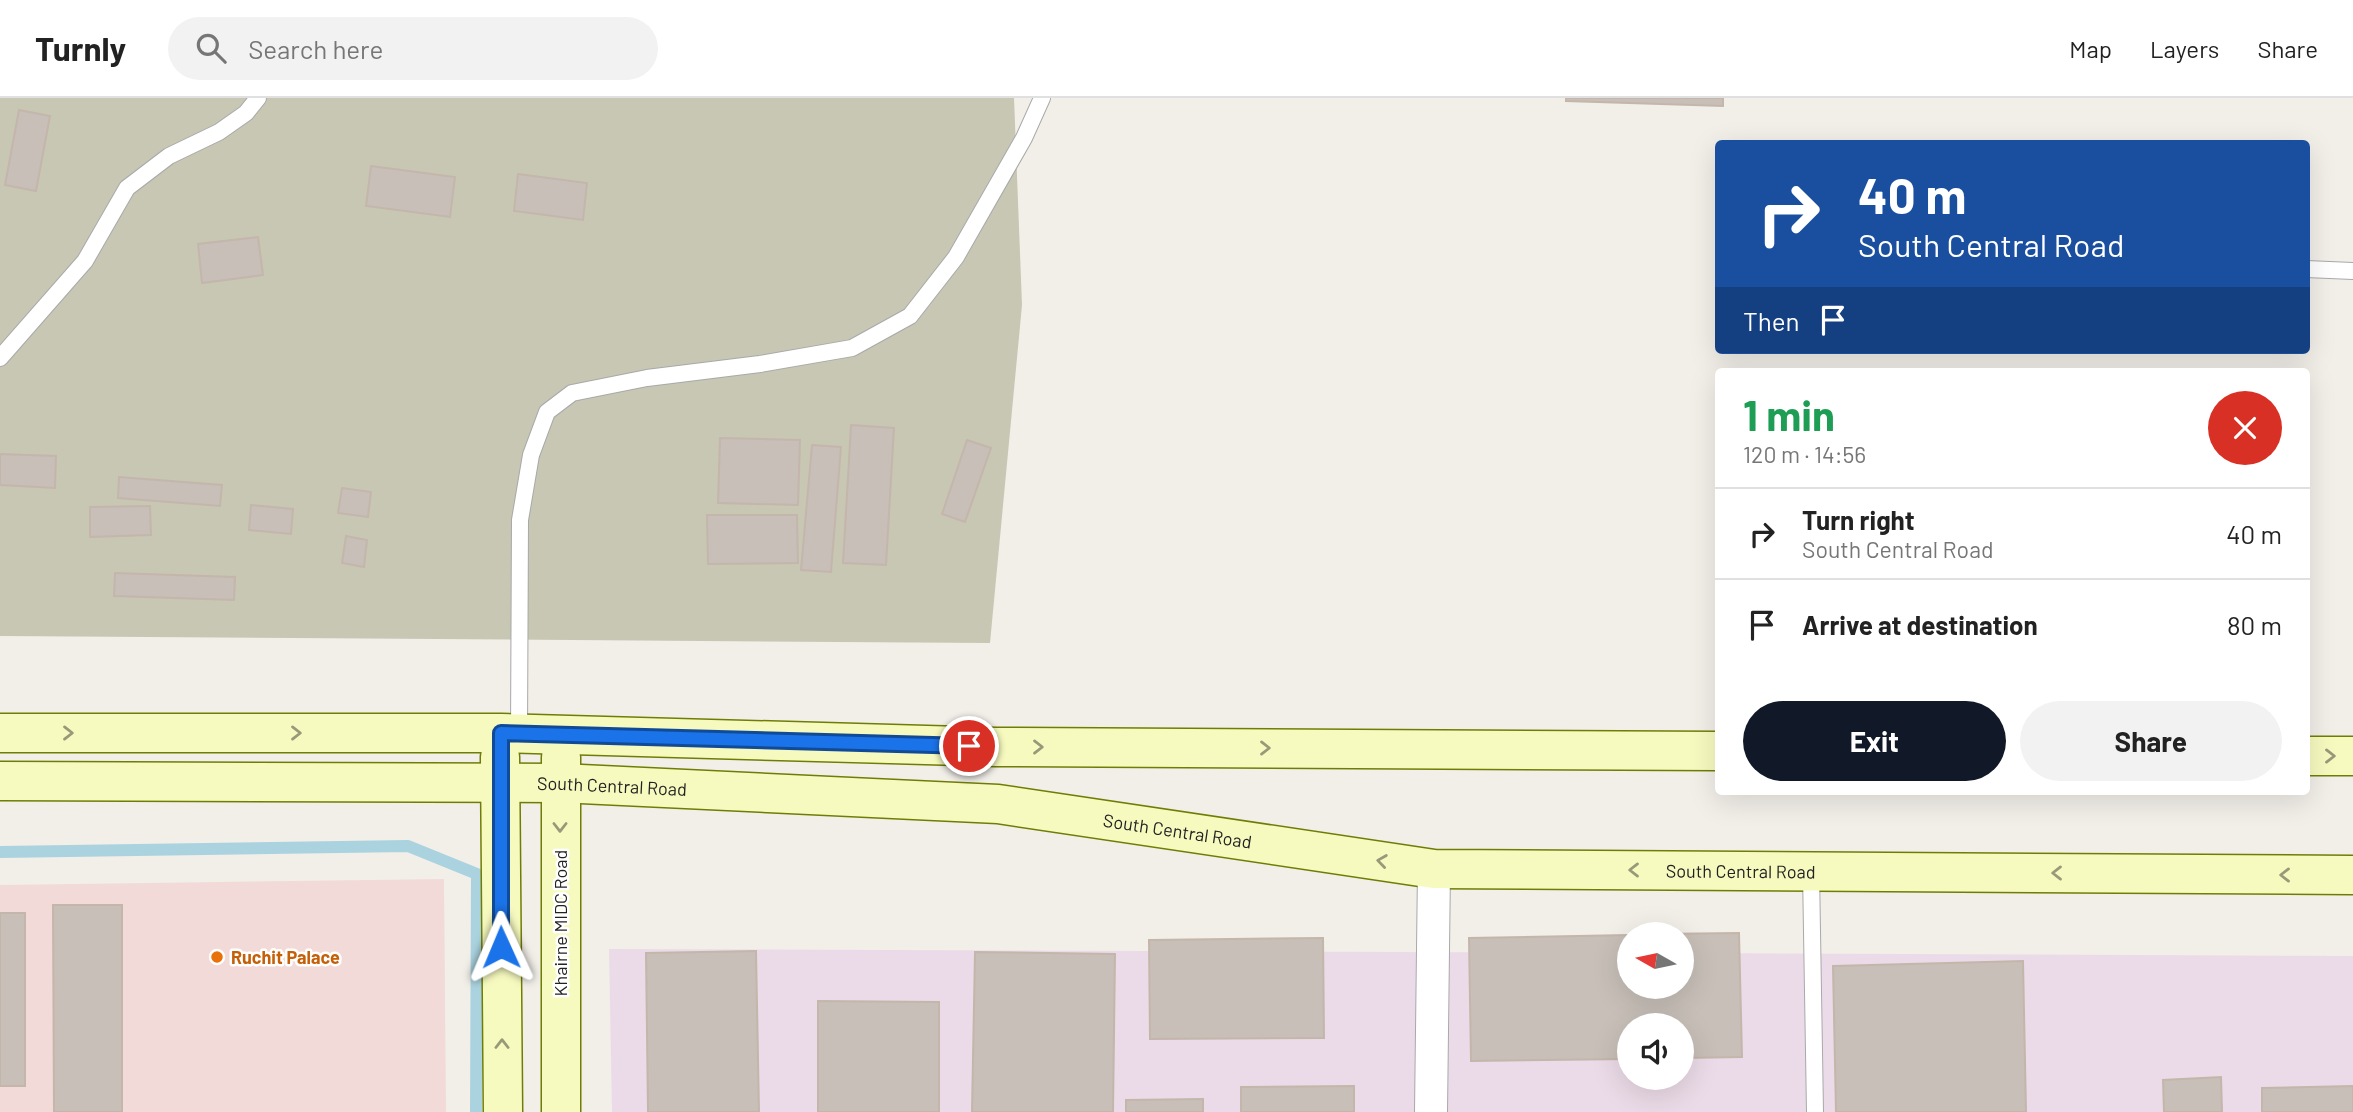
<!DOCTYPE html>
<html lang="en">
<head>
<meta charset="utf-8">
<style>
	:root { --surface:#fff; --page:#f2f2f2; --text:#222; --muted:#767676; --line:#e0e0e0; --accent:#111827 }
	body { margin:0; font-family:Barlow,sans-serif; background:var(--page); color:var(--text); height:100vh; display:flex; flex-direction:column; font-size:26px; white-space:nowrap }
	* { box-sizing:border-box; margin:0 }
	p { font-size:23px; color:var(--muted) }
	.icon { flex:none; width:38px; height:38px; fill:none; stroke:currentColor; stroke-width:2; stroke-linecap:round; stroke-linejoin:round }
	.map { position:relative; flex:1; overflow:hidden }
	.details { position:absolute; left:1715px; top:270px; width:595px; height:427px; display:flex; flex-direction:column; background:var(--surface); border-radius:7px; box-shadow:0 7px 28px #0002 }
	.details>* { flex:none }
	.guide { position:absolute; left:1715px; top:42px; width:595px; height:214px; border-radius:7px; box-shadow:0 7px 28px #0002; background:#1a4fa0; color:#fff; overflow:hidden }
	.needle { width:46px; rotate:279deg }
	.fabs { position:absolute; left:1617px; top:824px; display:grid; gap:14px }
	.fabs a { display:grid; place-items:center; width:77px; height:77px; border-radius:50%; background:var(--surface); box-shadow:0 7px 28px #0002; font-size:35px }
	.pin { position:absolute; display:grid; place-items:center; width:60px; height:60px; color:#fff; margin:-30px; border:4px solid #fff; border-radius:50%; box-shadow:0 2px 7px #0007 }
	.me { position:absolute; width:77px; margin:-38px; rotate:359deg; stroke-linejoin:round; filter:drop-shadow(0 0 5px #0008) }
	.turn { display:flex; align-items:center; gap:24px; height:147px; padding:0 28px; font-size:32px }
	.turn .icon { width:91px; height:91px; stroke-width:2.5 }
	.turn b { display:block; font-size:49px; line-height:60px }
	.then { display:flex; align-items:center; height:66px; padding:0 28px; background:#0003; gap:14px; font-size:26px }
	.round { display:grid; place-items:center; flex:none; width:74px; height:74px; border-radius:37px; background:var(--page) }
	.overview { display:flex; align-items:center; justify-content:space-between; height:119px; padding:0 28px }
	h1 { font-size:42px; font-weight:700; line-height:52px; color:#1e9e55 }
	.button { display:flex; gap:14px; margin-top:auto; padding:14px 28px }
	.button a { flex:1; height:80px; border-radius:42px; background:var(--accent); color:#fff; font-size:28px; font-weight:700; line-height:80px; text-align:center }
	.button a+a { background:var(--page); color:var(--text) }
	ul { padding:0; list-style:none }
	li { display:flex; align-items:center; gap:21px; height:91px; padding:0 28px; border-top:2px solid var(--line) }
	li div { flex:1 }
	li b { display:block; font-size:26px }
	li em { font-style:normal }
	header { display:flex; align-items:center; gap:42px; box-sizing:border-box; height:98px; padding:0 35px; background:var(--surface); border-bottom:2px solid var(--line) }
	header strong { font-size:33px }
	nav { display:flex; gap:38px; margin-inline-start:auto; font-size:24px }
	.search { width:490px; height:63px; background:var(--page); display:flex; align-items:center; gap:18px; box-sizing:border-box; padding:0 24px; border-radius:38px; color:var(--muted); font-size:26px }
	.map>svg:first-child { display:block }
</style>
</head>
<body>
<header>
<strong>Turnly</strong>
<div class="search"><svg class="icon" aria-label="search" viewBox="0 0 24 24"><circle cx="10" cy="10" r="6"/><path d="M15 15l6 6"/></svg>Search here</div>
<nav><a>Map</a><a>Layers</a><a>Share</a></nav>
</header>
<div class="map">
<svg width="2353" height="1014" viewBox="0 0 2353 1014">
	<rect width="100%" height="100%" fill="#f2efe9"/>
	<!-- commercial -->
	<path fill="#f2dad9" d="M444,781L446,1014H0V787Z"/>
	<!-- industrial -->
	<path fill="#ebdbe8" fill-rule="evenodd" d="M609,851L1629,855V889H1682V855L2353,858V1014H612ZM1629,928H1682V980H1629Z"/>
	<!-- construction -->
	<path fill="#c7c7b4" d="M0,0H1014L1022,207L990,545L0,538Z"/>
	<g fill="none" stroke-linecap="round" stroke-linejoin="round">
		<!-- stream -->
		<path stroke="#aad3df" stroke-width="12" d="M0,754L408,748L477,776L476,1014"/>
	</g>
	<!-- building -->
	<g fill="#c7bfb8" stroke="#c4b6ab" stroke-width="2">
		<path d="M1566,0H1723V8L1566,3Z"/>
		<path d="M19,12L50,18L36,93L5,87Z"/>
		<path d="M371,68L455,79L450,119L366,108Z"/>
		<path d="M518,76L587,85L583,122L514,113Z"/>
		<path d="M258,139L263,177L202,185L198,146Z"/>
		<path d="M851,327L894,330L886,467L843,465Z"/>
		<path d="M720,340L800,342L798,407L718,405Z"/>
		<path d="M967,342L991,350L965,424L942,416Z"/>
		<path d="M812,347L841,349L831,474L801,472Z"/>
		<path d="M0,356L56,358L55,390L0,387Z"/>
		<path d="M119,379L222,387L220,408L118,400Z"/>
		<path d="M342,390L371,394L368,419L338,415Z"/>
		<path d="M251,407L293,411L291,436L249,432Z"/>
		<path d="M150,408L151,437L90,439V409Z"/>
		<path d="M707,417H797L798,465L708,466Z"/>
		<path d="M346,438L367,442L364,469L342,465Z"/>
		<path d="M115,475L235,479L234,502L114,498Z"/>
		<path d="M53,807H122V1014H54Z"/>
		<rect x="0" y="815" width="25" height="173"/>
		<path d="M1739,835L1742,959L1682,960V928H1629V961L1471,963L1469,840L1629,837V889H1682V836H1653Z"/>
		<path d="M1323,840L1324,940L1150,941L1149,842Z"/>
		<path d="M756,853L759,1014H648L646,855Z"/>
		<path d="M975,854L1115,856L1113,1014H972Z"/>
		<path d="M2023,863L2026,1014H1836L1833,868Z"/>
		<path d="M818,903L939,904V1014H818Z"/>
		<path d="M2221,979L2222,1014H2164L2163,982Z"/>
		<path d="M1354,988V1014H1241V989Z"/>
		<path d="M2353,988V1014H2262V990Z"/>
		<path d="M1203,1001V1014H1126V1002Z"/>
	</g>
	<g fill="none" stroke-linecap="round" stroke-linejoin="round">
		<!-- lane casing -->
		<g stroke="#a9a9a9" stroke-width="18">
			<g id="lane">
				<path d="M2306,171L2353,173"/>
				<path d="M0,260L85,163L127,90L169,58L219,34L246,15L258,0"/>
				<path d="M519,636L520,422L531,357L547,314L572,295L647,280L760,266L852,250L910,218L956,159L1024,40L1042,0"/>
				<path d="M1811,773L1815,1014"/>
			</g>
		</g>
		<!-- street casing -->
		<g stroke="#a9a9a9" stroke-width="34">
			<path id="street" d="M1431,1014L1434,771"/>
		</g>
		<!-- secondary casing -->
		<g stroke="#707d05" stroke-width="41">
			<g id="secondary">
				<path d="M0,635H501L996,649L1718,653"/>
				<path d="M2306,658H2353"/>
				<path d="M500,659L503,1014"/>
				<path id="s1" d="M0,683L560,685L998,706L1434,771L2353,777"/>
				<path d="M561,1014V659"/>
			</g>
		</g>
		<!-- lane -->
		<use href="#lane" stroke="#fff" stroke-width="16"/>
		<!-- street -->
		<use href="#street" stroke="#fff" stroke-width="32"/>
		<!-- secondary -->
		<use href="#secondary" stroke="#f7fabf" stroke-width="38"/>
	</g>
	<!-- one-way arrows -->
	<defs><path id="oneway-chevron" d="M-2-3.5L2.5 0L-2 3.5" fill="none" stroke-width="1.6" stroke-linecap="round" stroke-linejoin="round" transform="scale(1.75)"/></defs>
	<g stroke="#979978">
		<use href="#oneway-chevron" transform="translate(68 635)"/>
		<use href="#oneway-chevron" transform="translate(296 635)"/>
		<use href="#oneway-chevron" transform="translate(1038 649)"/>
		<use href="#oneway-chevron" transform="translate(1265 650)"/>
		<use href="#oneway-chevron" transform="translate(2330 658)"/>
		<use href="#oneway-chevron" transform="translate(560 729) rotate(90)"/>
		<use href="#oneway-chevron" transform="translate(1382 763) rotate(-172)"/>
		<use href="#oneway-chevron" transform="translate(1634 772) rotate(-180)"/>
		<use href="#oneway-chevron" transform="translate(2057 775) rotate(-180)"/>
		<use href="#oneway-chevron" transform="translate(2285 777) rotate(-180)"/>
		<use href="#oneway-chevron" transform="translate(502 946) rotate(-90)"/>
	</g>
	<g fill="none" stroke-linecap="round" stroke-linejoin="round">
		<!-- route casing -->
		<g stroke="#114b97" stroke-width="18">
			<path id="route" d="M501,849V635L969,648"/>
		</g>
		<!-- route -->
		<use href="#route" stroke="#1a73e8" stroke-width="12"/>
	</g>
	<!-- markers -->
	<circle fill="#e8710a" stroke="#fff" stroke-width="2.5" cx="217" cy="859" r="7"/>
	<g text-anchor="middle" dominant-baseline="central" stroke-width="5" stroke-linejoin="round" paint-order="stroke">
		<!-- street labels -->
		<g font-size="18" fill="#222" stroke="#fff">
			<text stroke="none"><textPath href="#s1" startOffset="612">South Central Road</textPath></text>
			<text stroke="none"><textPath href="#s1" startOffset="1180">South Central Road</textPath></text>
			<text stroke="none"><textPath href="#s1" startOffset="1746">South Central Road</textPath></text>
			<text transform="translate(560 825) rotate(-90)">Khairne MIDC Road</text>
		</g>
		<!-- food labels -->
		<g font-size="18" font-weight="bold" fill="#c56008" stroke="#fff" text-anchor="start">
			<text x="231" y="859">Ruchit Palace</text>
		</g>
	</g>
</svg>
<div class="fabs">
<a><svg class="needle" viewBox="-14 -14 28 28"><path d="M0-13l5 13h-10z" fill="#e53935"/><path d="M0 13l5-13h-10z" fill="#767676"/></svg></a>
<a><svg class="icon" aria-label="sound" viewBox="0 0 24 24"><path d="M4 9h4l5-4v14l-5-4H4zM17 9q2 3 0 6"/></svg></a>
</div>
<div class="pin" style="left:969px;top:648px;background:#d93025"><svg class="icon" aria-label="arrive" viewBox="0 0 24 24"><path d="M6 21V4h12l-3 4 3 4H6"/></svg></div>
<svg class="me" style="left:501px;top:849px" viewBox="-20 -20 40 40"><path d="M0-17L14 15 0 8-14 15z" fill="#1a73e8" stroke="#fff" stroke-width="4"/></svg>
<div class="guide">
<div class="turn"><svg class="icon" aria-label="right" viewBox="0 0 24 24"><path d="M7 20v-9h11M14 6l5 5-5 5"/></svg><div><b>40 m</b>South Central Road</div></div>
<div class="then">Then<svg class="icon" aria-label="arrive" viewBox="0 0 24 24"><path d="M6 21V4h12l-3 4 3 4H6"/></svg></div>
</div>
<section class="details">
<div class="overview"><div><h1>1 min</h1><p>120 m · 14:56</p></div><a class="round" style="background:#d93025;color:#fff"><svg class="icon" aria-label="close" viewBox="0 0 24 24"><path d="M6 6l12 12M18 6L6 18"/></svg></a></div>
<ul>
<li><svg class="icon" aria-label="right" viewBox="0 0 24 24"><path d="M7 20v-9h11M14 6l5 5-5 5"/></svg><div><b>Turn right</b><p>South Central Road</p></div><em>40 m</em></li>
<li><svg class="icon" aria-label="arrive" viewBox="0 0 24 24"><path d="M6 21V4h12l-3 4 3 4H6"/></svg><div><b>Arrive at destination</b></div><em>80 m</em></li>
</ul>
<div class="button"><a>Exit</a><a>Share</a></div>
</section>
</div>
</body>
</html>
